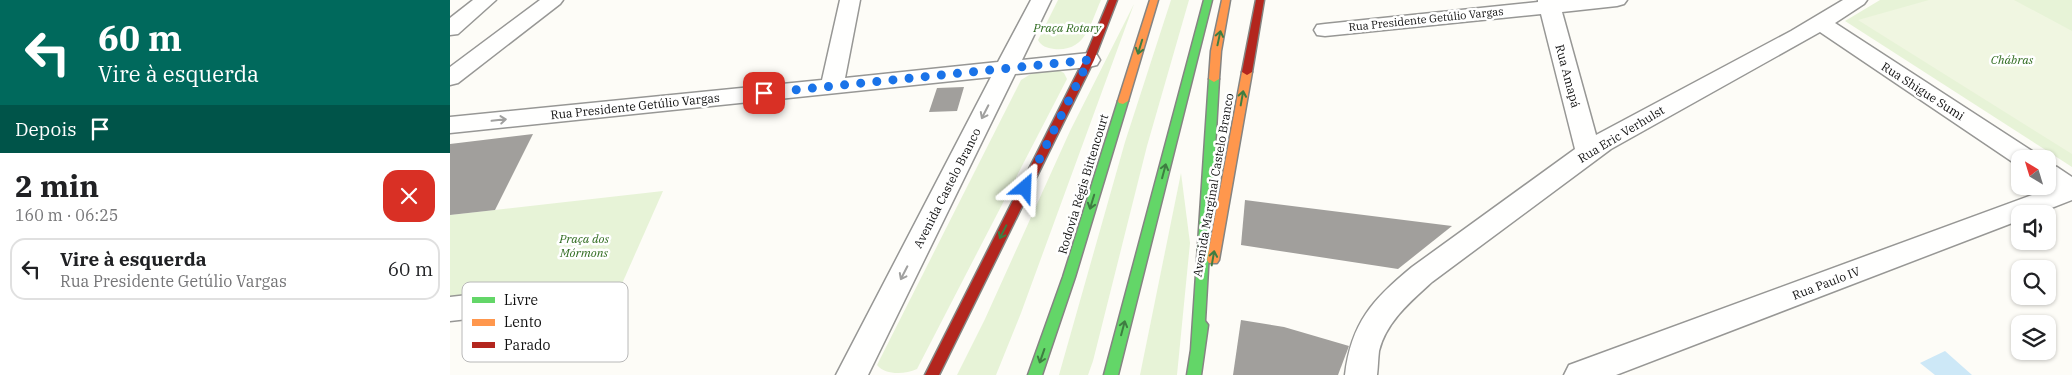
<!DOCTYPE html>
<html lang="pt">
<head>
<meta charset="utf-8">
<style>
	:root { --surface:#fff; --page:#f6f6f6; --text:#202124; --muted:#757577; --line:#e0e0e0 }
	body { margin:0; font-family:"IBM Plex Serif",serif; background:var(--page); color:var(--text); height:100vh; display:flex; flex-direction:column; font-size:19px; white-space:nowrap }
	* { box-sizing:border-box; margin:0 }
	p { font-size:16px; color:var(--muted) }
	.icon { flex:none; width:28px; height:28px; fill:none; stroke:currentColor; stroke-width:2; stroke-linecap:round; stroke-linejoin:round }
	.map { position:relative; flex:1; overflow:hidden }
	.details { display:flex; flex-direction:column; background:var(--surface); width:450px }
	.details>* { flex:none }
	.top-card { background:#00695c; color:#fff; overflow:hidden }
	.needle { width:32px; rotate:322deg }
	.controls { position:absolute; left:1561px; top:150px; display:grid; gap:10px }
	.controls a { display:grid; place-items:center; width:45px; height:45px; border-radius:10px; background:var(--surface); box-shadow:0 1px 4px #0004; font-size:25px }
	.pin { position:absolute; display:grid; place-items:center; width:42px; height:42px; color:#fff; margin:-21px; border-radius:10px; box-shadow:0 2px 8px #0006 }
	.me { position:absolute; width:55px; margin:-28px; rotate:26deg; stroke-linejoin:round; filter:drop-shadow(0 0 4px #0008) }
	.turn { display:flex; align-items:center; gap:18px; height:105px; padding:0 15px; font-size:22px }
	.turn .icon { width:65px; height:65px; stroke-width:2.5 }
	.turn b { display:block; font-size:35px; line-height:42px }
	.then { display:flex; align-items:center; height:48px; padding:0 15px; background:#0003; gap:10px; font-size:19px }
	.round { display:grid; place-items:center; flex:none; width:52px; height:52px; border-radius:15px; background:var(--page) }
	.summary { display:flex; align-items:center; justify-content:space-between; height:85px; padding:0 15px }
	h1 { font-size:30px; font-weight:700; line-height:38px }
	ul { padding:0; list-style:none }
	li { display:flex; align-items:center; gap:15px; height:62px; margin:0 10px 8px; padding:0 5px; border:2px solid var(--line); border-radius:15px }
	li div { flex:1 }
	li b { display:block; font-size:19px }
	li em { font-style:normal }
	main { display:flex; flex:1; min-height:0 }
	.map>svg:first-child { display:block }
</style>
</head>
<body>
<main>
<section class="details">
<div class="top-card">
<div class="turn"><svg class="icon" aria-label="left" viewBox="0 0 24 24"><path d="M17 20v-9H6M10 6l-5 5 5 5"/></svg><div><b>60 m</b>Vire à esquerda</div></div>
<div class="then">Depois<svg class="icon" aria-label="arrive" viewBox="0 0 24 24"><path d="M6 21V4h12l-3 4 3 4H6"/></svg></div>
</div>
<div class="summary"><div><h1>2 min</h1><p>160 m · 06:25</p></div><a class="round" style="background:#d93025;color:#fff"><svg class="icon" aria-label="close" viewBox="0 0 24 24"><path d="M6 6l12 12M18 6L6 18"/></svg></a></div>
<ul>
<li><svg class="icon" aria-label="left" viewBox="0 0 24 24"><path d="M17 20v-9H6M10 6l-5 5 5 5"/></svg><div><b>Vire à esquerda</b><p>Rua Presidente Getúlio Vargas</p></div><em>60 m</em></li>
</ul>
</section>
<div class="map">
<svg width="1622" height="375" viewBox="0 0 1622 375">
	<rect width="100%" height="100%" fill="#fdfcf7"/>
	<!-- green -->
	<g fill="#e7f3d7">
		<path d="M608,0H651C640,24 636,52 604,49C597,48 591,46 588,40Z"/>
		<path d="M721,0H739L697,146L643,361L638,375H609L675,142Z"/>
		<path d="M1430,0H1622V167L1395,21Z"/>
		<path d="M684,4L571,313L546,375H507L535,319L620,131Z"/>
		<path d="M606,69L614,73L617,79L467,369C454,375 435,375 427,365L571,80L584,72Z"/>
		<path d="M731,173L740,243L727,375H690Z"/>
		<path d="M213,191L171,286L0,304V215Z"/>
	</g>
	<!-- pitch -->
	<path fill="#f0f6e1" d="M1479,0H1564L1622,31V154L1408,20Z"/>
	<!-- water -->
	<path fill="#cde8f7" d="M1495,351L1522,375H1485L1470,363Z"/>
	<!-- building -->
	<g fill="#a19f9c">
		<path d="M514,87L507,111L479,112L487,88Z"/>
		<path d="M83,134L45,210L0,215V144Z"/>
		<path d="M795,200L1002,226L948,269L791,245Z"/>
		<path d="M791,320L834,327L899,346L888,375H783Z"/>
	</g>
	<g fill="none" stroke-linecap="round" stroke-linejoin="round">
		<!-- street casing -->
		<g stroke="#979795" stroke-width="3">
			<g id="street">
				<path d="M23,0H46L8,34L0,35V18Z"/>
				<path d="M90,0H113L110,4L8,83L0,85V67Z"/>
				<path d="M390,0H410L395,78L548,62L581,0H601L572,60L639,53L647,55L650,60L647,65L639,67L565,74L418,375H386L541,77L0,133V117L372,80Z"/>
				<path d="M1088,0H1177L1174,4L1167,6L1112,12L1146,135L1341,31L1393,0H1417L1414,4L1385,23L1585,153L1589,159H1570V166L1567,165L1370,32L1161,149L982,282C961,301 936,322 929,351C928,359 928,367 927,375H895C901,323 923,299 962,267L1125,149L1091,14L875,36L867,35L864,30L867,25L875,24L1088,2Z"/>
				<path d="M1598,164L1607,167L1622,177V200L1586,214H1570V220L1166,375H1114L1119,365L1601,188L1598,185Z"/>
				<path d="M81,288L91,292L96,300L91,308L81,312L0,321V297Z"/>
			</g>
		</g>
		<!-- fast casing -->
		<g stroke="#858482" stroke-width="3">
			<g id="fast">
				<path d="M754,0H762L668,375H654Z"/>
				<path d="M764,76L769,79L755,321L758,325L751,375H737L741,350L759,79Z"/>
				<path d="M673,98L678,101L625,277L592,375H578L613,277L668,101Z"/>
			</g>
		</g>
		<!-- slow casing -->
		<g stroke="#858482" stroke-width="3">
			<g id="slow">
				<path d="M700,0H708L678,101L673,104L669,103L668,101Z"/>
				<path d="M772,0H780L771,51L769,79L764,82L759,79L761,51Z"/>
				<path d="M797,69L802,72L769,260L767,263H759L757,260L792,72Z"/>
			</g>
		</g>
		<!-- jam casing -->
		<g stroke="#858482" stroke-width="3">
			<g id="jam">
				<path d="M659,0H667L644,60L489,375H475L634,60Z"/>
				<path d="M806,0H814L802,72L797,75L792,72Z"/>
			</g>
		</g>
		<!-- street -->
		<use href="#street" fill="#fffffe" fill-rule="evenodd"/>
		<!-- fast -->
		<use href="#fast" fill="#63d668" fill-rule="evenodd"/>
		<!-- slow -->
		<use href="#slow" fill="#ff974d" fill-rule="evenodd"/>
		<!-- jam -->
		<use href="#jam" fill="#b3261e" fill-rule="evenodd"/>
	</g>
	<!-- one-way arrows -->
	<defs><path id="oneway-shaft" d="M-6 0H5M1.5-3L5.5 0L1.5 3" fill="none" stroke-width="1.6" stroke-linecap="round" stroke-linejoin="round" transform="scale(1.25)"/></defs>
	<g stroke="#3e7d41">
		<use href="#oneway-shaft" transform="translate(769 38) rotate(-78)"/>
		<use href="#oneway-shaft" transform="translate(690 47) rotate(107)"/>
		<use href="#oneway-shaft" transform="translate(792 98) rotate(-80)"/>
		<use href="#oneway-shaft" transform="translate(714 171) rotate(-75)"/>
		<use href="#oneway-shaft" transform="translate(642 202) rotate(107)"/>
		<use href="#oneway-shaft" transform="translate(553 232) rotate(117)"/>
		<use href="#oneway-shaft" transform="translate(763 258) rotate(-80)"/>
		<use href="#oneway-shaft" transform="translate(673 328) rotate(-75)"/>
		<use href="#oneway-shaft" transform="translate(592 356) rotate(109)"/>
	</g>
	<g stroke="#a0a09f">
		<use href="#oneway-shaft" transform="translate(535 112) rotate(117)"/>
		<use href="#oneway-shaft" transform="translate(49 120) rotate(-6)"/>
		<use href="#oneway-shaft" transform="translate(454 273) rotate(117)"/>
	</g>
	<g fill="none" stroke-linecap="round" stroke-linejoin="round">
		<!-- route -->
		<path stroke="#1a73e8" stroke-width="9" stroke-dasharray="0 16.2" d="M314,93L639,60L575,188"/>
	</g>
	<g text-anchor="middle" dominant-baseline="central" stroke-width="5" stroke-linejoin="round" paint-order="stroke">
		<!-- far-street labels -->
		<g font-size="11" fill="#111" stroke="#fff">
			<text transform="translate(976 19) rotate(-6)">Rua Presidente Getúlio Vargas</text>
		</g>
		<!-- park labels -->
		<g font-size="12" font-style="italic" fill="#2f6b1f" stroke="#fff">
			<text x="617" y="27">Praça Rotary</text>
			<text x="1562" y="59">Chábras</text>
			<text x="134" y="238">Praça dos<tspan x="134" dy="14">Mórmons</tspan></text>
		</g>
		<!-- street labels -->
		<g font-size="12" fill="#111" stroke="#fff">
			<text transform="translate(1118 76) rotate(75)">Rua Amapá</text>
			<text transform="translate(1473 91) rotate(33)">Rua Shigue Sumi</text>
			<text transform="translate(185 106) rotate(-6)">Rua Presidente Getúlio Vargas</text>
			<text transform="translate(1171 134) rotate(-31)">Rua Eric Verhulst</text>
			<text transform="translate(633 184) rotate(-73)">Rodovia Régis Bittencourt</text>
			<text transform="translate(763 185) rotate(-80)">Avenida Marginal Castelo Branco</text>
			<text transform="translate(497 188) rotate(-63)">Avenida Castelo Branco</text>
			<text transform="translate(1376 283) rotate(-21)">Rua Paulo IV</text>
		</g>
	</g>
	<!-- legend -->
	<rect x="12" y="282" width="166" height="80" rx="8" fill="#fff" stroke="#b8b8b8" stroke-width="1"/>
	<rect x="22" y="297" width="23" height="6" fill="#63d668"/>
	<rect x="22" y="319" width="23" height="7" fill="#ff974d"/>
	<rect x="22" y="342" width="23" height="6" fill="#b3261e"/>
	<g font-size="14" fill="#111">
		<text x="54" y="305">Livre</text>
		<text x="54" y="327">Lento</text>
		<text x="54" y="350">Parado</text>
	</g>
</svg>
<div class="controls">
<a><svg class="needle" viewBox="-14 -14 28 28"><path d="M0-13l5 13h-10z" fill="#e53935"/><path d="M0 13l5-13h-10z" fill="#757577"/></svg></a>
<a><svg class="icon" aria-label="sound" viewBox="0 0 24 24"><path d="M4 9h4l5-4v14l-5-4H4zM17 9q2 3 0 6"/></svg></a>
<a><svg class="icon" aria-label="search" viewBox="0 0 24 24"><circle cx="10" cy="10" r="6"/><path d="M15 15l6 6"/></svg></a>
<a><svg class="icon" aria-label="layers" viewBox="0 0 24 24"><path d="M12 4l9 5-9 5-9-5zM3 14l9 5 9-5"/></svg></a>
</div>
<div class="pin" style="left:314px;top:93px;background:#d93025"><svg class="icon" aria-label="arrive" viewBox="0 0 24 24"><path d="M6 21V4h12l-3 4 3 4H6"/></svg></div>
<svg class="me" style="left:575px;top:188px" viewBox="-20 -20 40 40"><path d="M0-17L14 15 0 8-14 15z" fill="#1a73e8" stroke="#fff" stroke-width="4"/></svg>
</div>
</main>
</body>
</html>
